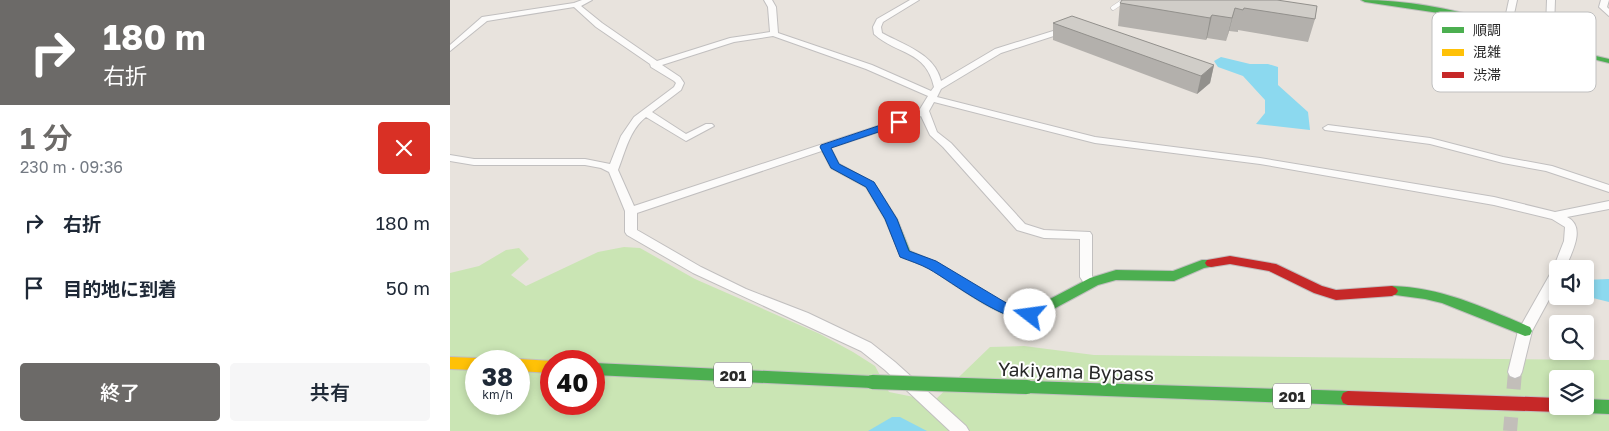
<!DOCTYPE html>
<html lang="ja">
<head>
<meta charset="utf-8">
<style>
	:root { --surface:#fff; --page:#f6f6f7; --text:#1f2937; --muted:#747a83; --accent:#6c6a68 }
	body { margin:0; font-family:"Golos Text","Noto Sans JP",sans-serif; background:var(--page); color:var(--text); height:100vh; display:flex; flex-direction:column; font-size:19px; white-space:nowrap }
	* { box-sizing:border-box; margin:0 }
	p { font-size:16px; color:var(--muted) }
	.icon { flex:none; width:28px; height:28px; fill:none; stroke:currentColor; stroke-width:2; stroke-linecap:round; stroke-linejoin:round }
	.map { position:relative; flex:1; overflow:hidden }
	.sheet { display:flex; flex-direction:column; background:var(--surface); width:450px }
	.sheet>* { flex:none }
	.guide { background:#6c6a68; color:#fff; overflow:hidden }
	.buttons { position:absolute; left:1099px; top:260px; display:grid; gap:10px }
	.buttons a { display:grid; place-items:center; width:45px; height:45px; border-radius:5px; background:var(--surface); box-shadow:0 2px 8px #0003; font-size:25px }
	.speed { position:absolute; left:15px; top:350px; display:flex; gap:10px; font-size:25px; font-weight:700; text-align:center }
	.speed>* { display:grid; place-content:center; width:65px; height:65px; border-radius:50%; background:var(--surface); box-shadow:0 2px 8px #0003; line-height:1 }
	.speed small { font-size:12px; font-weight:400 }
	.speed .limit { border:8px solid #d22; background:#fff; color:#111 }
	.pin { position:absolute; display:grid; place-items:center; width:42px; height:42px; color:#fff; margin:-21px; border-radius:10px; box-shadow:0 2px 8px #0006 }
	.me { position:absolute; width:55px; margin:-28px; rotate:285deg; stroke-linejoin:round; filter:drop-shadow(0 0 4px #0008) }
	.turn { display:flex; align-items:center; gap:18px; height:105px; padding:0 20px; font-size:22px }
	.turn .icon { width:65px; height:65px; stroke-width:2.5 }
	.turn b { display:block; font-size:35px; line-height:42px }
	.round { display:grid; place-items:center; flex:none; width:52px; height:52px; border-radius:5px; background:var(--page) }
	.head { display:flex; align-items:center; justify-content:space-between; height:85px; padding:0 20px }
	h1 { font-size:30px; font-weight:600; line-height:38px; color:var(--accent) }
	.action { display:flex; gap:10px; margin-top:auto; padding:10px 20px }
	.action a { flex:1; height:58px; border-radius:5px; background:var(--accent); color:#fff; font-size:20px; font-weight:600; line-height:58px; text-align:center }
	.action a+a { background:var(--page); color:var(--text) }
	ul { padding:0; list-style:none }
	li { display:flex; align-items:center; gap:15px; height:65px; padding:0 20px }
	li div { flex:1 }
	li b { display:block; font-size:19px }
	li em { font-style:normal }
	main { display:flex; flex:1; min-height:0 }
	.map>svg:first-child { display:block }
</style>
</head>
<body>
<main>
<section class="sheet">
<div class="guide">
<div class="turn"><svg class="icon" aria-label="right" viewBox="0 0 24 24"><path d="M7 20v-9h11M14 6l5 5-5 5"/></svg><div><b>180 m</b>右折</div></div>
</div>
<div class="head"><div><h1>1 分</h1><p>230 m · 09:36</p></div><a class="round" style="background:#d93025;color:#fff"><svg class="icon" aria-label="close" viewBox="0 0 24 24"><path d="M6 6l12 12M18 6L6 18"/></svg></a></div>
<ul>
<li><svg class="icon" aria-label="right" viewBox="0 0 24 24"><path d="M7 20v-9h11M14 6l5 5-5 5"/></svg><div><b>右折</b></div><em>180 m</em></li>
<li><svg class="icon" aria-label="arrive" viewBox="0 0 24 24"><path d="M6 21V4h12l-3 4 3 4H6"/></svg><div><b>目的地に到着</b></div><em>50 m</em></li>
</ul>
<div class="action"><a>終了</a><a>共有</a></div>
</section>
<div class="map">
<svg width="1159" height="431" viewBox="0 0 1159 431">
	<rect width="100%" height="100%" fill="#e8e3dd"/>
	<!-- green -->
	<path fill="#cae5b4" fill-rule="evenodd" d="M174,247L190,248L245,279L370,334L403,352L425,366L439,392L484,401L540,347L574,346L644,355L1159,360V431H0V273L29,266L56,250L69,248L79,259L61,275L76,286L148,252ZM26,361H69V404H26ZM101,361H144V404H101ZM1108,379H1135V406H1108Z"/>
	<!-- water -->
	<g fill="#8cd9ef">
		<path d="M771,57L800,64H818L828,67V85L858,112L860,130L806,124L815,113V100L793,76L768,67L764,61Z"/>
		<path d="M1159,279V302L1135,296V280Z"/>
		<path d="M442,417H450L477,431H418Z"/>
	</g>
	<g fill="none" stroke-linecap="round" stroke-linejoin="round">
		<!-- street-tunnel -->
		<path stroke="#c2beb9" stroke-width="14" stroke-dasharray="14 7" stroke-linecap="butt" d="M1060,431L1065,372"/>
		<!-- lane casing -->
		<g stroke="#c1bfbf" stroke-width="5">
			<path id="lane" d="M663,8L675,0"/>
		</g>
		<!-- street casing -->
		<g stroke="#c1bfbf" stroke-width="2">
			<g id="street">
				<path d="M132,0H142L131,6L152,23L207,61L280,38L320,32L318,7L314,0H322L326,7L328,33L422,65L481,91L484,87C476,50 447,55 424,34L423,27L427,19L460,0H469L433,22L431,27L432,33C454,45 485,54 491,81L545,49L616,27H619V31L551,53L491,89L487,97L645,137L810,158L1044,197L1105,212L1159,201V209L1117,217C1137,227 1121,254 1115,269H1108V283L1082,331L1072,372L1070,376L1065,378L1060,376L1058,372L1068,331L1103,269L1114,241L1115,227L1102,219L1044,205L810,164L645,143L484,102L479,111L487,132L501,143L575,224L594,230L640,232L642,235V276L646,283L644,286H636L630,277V239L594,238L567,230L493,147L480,135L471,116L452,124L187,213V230L251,267L296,289L358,313L421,343L445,362L516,426L519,431H500L435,370L411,351L243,273L177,235L175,232V211L159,172L151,168L135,165H24L0,161V155L24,159H135L160,164L171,136L184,117L224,87L226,83L224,81L201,67L200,64L146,27L124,7L37,21L0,51V45L32,17L124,3ZM323,36L416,69L478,96L470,109L446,120L184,206L168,170C175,152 180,129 196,117L236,141L264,126L262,124H256L236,134L202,112L231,90L234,83L230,77L212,65L284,42Z"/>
				<path d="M1059,0H1067L1061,28L1057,30L1053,28Z"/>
				<path d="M1097,0H1105L1104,27L1099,43L1095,45L1091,43L1096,27Z"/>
				<path d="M1151,0H1159L1157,7L1159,9V16L1149,7Z"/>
				<path d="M878,125L980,138L1053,157L1102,166L1159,185V192L1096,171L1053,163L980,144L875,130L873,128Z"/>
			</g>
		</g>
		<!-- fast casing -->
		<g stroke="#c1bfbf" stroke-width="2">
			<g id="fast">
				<path d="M911,0C956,0 1000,8 1043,21C1082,34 1119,50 1159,59V63L1122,54L1009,16L915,2Z"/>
				<path d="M375,144L379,145L389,164L424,183L447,219L460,251L488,263L546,299L567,307L579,310L640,278L666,270L723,271L752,260H765L767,263L765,266L754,268L724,281L666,280L648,285L585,319C558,327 503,282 480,269C471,264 461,261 451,257L435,219L416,187L381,168L370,147Z"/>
				<path d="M942,286C991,287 1035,308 1080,327L1082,331L1080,335L1075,336L992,303L975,299L938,294L936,291L938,288Z"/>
				<path d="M144,363L422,376L427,378L429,382L427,386L422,388L144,375Z"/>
				<path d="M577,381L898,391L903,393L905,398L903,403L898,405L577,393L572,392L570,387L572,382Z"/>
				<path d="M1135,399L1159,400V414L1134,413L1129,411L1127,406H1135Z"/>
			</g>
		</g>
		<!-- slow casing -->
		<g stroke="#c1bfbf" stroke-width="2">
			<g id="slow">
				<path d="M0,357L26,358L32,361H26V370L0,369Z"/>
				<path d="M69,359L102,361L101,373L69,371V361H64Z"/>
			</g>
		</g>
		<!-- jam casing -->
		<g stroke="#c1bfbf" stroke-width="2">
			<g id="jam">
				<path d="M780,256L826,264L872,286L886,290L942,286L946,288L948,291L946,294L942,296L886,300L864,293L819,271L780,264L761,267L757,266L755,263L757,260Z"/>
				<path d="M898,391L1108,398V406H1115L1113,410L1108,412L898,405L893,403L891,398L893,393Z"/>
			</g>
		</g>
		<!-- lane -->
		<use href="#lane" stroke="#fcfbfa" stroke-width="4"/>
		<!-- street -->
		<use href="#street" fill="#fcfbfa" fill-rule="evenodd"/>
		<!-- fast -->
		<use href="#fast" fill="#4caf50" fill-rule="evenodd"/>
		<!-- slow -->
		<use href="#slow" fill="#ffc107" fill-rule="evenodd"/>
		<!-- jam -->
		<use href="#jam" fill="#c62828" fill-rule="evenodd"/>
		<!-- fast-bridge casing -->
		<g stroke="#c4c2c0" stroke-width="16" stroke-linecap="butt">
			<path id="fast-bridge" d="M422,382L577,387"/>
		</g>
		<!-- fast-bridge -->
		<use href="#fast-bridge" stroke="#4caf50" stroke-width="14"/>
	</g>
	<!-- wall -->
	<g fill="#b3b0ac">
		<path d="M670,3L867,6L865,19L858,42L788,30V32L779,31L776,41L757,38L756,40L668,26Z"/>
		<path d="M603,23L764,65L760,83L747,94L603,40Z"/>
	</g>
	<!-- shaded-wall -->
	<g fill="#92908c">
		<path d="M785,8L779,31L776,41L782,18Z"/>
		<path d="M762,15L757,38L756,40L760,18Z"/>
		<path d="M764,65L760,83L747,94L751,76Z"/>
	</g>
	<!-- building -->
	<g fill="#d0cdc8" stroke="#92908c">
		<path d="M672,0H827L867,6L865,19L794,8L793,10L785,8L782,18L762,15L760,18L670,3Z"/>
		<path d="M622,16L764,65L751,76L603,23Z"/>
	</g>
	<!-- route -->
	<path fill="#1a73e8" stroke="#114b97" d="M449,119L454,122L452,124L381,148L389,164L424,182L447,219L459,251L486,261L558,304L573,310L584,311L586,315L584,319C560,327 502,282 479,269C470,264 460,261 450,257L435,219L416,187L381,168L370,147L371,145Z"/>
	<g text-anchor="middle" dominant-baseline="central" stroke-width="4" stroke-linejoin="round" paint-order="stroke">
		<!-- shield labels -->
		<g fill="#fff" stroke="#696969" stroke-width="1">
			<rect x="264" y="362.5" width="38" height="25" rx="4"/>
			<rect x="823" y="383.5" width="38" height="25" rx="4"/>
		</g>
		<g font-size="15" font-weight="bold" fill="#292929">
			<text x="283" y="375">201</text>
			<text x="842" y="396">201</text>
		</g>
		<!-- near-street labels -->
		<g font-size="19" fill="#292929" stroke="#fff">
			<text transform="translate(626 371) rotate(2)">Yakiyama Bypass</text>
		</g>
	</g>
	<!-- legend -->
	<rect x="982" y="12" width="164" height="80" rx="8" fill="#fff" stroke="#bfbfbf" stroke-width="1"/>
	<rect x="992" y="27" width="22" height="6" fill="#4caf50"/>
	<rect x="992" y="49" width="22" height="7" fill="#ffc107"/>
	<rect x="992" y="72" width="22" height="6" fill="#c62828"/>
	<g font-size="14" fill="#292929">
		<text x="1023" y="35">順調</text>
		<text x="1023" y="57">混雑</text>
		<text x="1023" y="80">渋滞</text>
	</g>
</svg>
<div class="buttons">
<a><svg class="icon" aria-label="sound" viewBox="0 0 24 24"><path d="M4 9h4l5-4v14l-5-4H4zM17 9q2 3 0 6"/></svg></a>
<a><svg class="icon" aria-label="search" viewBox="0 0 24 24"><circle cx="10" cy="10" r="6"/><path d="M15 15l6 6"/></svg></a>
<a><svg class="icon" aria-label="layers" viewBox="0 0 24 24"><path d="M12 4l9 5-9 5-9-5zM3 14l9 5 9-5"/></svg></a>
</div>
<div class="speed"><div>38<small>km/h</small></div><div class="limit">40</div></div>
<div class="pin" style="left:449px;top:122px;background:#d93025"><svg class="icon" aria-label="arrive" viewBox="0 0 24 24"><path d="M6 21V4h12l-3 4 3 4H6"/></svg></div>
<svg class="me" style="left:580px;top:315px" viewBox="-20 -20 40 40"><circle r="19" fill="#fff"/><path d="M0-13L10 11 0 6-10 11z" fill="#1a73e8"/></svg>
</div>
</main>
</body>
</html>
